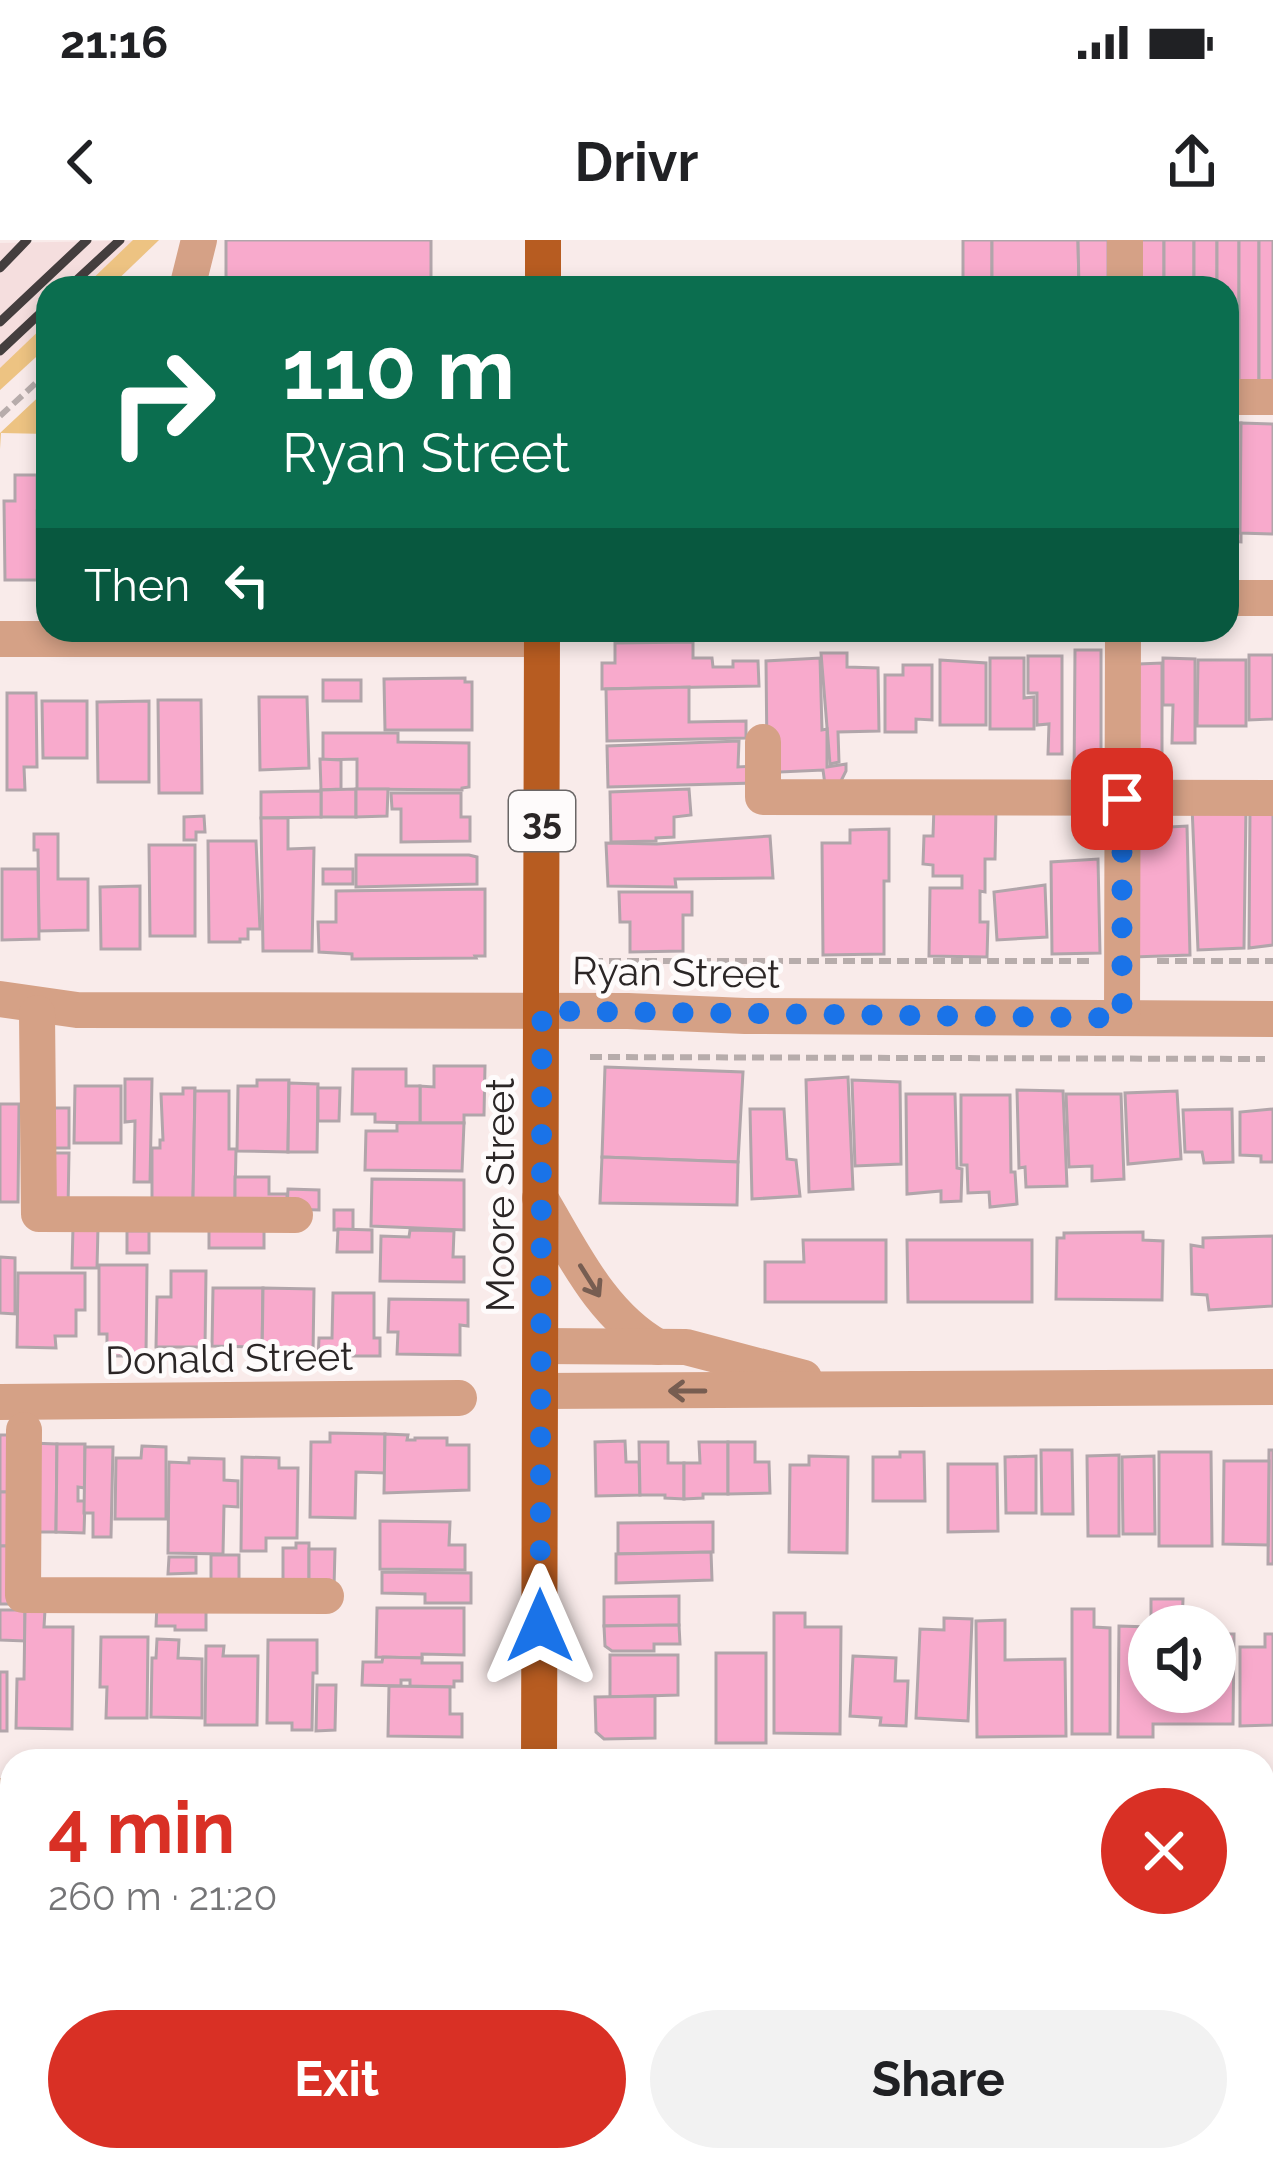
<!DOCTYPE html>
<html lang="en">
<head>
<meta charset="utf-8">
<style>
	:root { --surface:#fff; --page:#f2f2f2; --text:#202124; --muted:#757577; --accent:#d93025 }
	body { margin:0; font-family:Raleway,sans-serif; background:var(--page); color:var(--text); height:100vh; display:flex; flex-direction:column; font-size:45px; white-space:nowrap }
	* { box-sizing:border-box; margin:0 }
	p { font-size:39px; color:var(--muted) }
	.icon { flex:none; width:66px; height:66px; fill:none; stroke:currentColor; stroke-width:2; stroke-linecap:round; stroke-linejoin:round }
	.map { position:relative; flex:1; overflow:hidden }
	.drawer { position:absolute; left:0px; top:1509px; width:1275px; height:423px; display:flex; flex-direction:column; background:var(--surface); border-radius:36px 36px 0 0; box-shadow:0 6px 18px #0003 }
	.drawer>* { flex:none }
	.hud { position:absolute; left:36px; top:36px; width:1203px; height:366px; border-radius:36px; box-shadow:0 6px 18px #0003; background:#0b6e4f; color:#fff; overflow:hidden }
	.controls { position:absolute; left:1128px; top:1365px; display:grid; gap:24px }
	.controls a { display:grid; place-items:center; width:108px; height:108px; border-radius:50%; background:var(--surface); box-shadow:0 6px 18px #0003; font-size:60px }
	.pin { position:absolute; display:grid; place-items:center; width:102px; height:102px; color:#fff; margin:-51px; border-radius:24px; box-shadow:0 6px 18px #0006 }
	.me { position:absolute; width:132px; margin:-66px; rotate:0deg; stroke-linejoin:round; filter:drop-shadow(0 0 9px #0008) }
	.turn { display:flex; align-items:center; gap:42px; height:252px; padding:0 48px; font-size:54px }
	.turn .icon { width:156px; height:156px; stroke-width:2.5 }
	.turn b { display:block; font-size:84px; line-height:102px }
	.then { display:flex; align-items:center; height:114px; padding:0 48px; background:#0003; gap:24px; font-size:45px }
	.round { display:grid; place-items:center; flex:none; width:126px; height:126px; border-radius:63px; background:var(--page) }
	.summary { display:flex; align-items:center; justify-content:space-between; height:204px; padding:0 48px }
	h1 { font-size:72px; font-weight:700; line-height:90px; color:var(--accent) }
	.primary-button { display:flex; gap:24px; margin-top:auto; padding:24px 48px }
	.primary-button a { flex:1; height:138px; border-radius:72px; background:var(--accent); color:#fff; font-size:48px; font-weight:700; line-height:138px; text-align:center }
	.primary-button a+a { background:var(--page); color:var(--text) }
	.status { display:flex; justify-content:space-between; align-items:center; height:84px; padding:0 60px; background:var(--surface); direction:ltr }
	.status svg { height:33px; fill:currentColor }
	header { display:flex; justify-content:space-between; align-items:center; height:156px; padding:0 48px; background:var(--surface); font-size:54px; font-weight:700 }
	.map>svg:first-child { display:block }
</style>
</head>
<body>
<div class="status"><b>21:16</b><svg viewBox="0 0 49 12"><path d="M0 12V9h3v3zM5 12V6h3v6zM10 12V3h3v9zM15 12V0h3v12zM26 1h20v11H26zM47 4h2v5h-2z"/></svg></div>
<header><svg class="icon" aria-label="back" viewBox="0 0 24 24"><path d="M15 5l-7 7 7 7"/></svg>Drivr<svg class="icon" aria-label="share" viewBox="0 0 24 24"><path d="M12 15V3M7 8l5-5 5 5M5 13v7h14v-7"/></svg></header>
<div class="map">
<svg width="1273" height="1930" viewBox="0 0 1273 1930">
	<rect width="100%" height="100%" fill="#f9ebea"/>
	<!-- built -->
	<path fill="#f5dede" d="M159,0L109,48H48V106L0,150V3Z"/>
	<!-- green -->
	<g fill="#edc382">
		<path d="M133,0H159L109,48H83Z"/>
		<path d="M48,82V106L0,150V128Z"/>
		<path d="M48,148V194L1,193L0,209V193Z"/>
	</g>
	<!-- building -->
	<g fill="#f8aacc" stroke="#b1a5aa" stroke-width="3">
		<rect x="226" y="0" width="205" height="48"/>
		<rect x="963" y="0" width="29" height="48"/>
		<path d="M992,0H1078L1079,48H992Z"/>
		<path d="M1078,0H1108V48H1079Z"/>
		<rect x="1140" y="0" width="24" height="48"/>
		<rect x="1164" y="0" width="30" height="48"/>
		<rect x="1194" y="0" width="23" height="48"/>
		<path d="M1217,0H1239V150H1227V48H1217Z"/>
		<rect x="1239" y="0" width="20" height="150"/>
		<rect x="1259" y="0" width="14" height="150"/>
		<path d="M1227,183H1241V302L1227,301Z"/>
		<path d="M1241,183L1273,184V294L1240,293Z"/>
		<path d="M15,235H37V340H5L4,261H15Z"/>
		<path d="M37,271H48V342L38,343Z"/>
		<path d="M693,402V418H712L713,427H733V421H758L759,446L602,449V423H615V403Z"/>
		<path d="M1075,410H1101V544H1074Z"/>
		<path d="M821,413H847V427L878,428L879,491L838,492L839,522L830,524Z"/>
		<path d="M1249,415H1273V479L1249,480Z"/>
		<path d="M1028,416H1062V514H1048L1049,484L1037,485V453H1028Z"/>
		<path d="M820,418L822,490L827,489V527L846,524V531L836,551L826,552L823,530L780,532L767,516L766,421Z"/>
		<path d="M990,418H1024V458L1034,457V489H990Z"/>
		<path d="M1163,418L1195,419V503H1172L1173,465H1163Z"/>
		<path d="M940,420L986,423V485H940Z"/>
		<path d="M1198,420H1246V486H1197Z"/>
		<path d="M1162,423V524L1138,523L1139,424Z"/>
		<path d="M903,425H932V480L916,479V492H885V435H903Z"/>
		<path d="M465,438V442H472V490H385L384,439Z"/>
		<rect x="323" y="440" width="38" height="21"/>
		<path d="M689,447V482L746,481V498L607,501L606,449Z"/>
		<path d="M7,453H36L37,527H24L25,550H7Z"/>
		<path d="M259,457H307L309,528L260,530Z"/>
		<path d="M158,460H201L202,553H159Z"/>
		<path d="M42,461H87V518H43Z"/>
		<path d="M149,461V542H98L97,462Z"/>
		<path d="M323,493H398V502L469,503V547L462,548V550L357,549V519L323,520Z"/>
		<path d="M739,501L738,527L754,526V543L608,547L607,506Z"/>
		<path d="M320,519L341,520V549L321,550Z"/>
		<path d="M356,549V577H321V550Z"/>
		<path d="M356,549H388L387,576L356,577Z"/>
		<path d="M689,549L691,575L674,577V597L656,598V601L611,602L610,552Z"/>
		<path d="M321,551V577L261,578V552Z"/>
		<path d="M391,553H461V577H470V601L401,602V569H392Z"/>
		<path d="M1192,566L1246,567L1244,708L1198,710Z"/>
		<path d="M1273,566V705L1249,708L1250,567Z"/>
		<path d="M934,567L996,568L995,619H985V652L980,651V682H988L987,717L929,716L930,648H962V636H933V625L923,624L924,596H933Z"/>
		<path d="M204,576L205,592H196V600H184V577Z"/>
		<path d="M261,578H288V609L314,608L312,711H263Z"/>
		<path d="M1187,586L1190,715L1133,717L1132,589Z"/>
		<path d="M889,589V641H884V714L823,715L822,603H850V590Z"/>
		<path d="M34,594H58V639H88V690L39,691L38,610H34Z"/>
		<path d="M770,596L773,638L675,639L676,647L608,646L606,603L657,604Z"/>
		<path d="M208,601H256L260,689H248V699H240V702H209Z"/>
		<path d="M149,605H195V696H150Z"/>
		<path d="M356,615H469L477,617V644L356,647Z"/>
		<path d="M1098,619L1100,713L1052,714L1051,622Z"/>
		<path d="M2,629H38L39,699L2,700Z"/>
		<rect x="323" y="629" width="30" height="15"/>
		<path d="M1045,645L1047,697L997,700L994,652Z"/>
		<path d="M140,646V709H101L100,647Z"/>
		<path d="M485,649V716H475L476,718L352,719V714L319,712L318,682H336V651Z"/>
		<path d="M619,652H692V675H683V711L630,712V682H620Z"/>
		<path d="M434,826H485L484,875H464V883H420V846L434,847Z"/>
		<path d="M605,827L743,832L738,922L602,917Z"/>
		<path d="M353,829H406V846H420V883L375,882V874H352Z"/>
		<path d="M848,837L853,949L809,952L806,840Z"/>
		<path d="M125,839H152L150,942H134L135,881L125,882Z"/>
		<path d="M257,840H289L288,912L237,911L238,846H257Z"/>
		<path d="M852,840L900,842L901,924L855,926Z"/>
		<path d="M289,843L318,844L317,912H288Z"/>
		<path d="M75,846H121V903H74Z"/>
		<path d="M183,848H195L193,959H152V908H160V900H163L161,854H183Z"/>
		<path d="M318,848H340L339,881H318Z"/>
		<path d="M1017,850L1063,851L1067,946L1026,947L1025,927L1019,928Z"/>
		<path d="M195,851H229V909H236L235,960L193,959Z"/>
		<path d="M1177,851L1181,919L1128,924L1125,853Z"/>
		<path d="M906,854H955L957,928L962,929L961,961L941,962V951L907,954Z"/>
		<path d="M1066,854H1121L1124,939L1092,941V926L1069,927Z"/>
		<path d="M961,855H1010L1011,932H1015L1017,964L990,967L989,952L968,953L967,925H961Z"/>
		<path d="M0,864H19L18,962H0Z"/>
		<path d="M44,868H69V908H43Z"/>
		<path d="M750,869H784L787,919L796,920L800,956L752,959Z"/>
		<path d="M1232,869L1233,922L1204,923L1202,912H1185L1183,870Z"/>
		<path d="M1273,869V922H1261V916L1240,915V872Z"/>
		<path d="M397,883H464L462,931L365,930L366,891H397Z"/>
		<path d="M43,913H69L68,969H43Z"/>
		<path d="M602,917L738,922L737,965L600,963Z"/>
		<path d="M235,937H269V954H287V969H235Z"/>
		<path d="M372,939L464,940V990L371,986Z"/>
		<path d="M288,949L319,950V970L287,969Z"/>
		<rect x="334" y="970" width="19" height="20"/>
		<path d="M209,985L264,986V1008H209Z"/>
		<path d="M73,987H98L97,1028H72Z"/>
		<path d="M338,989L372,990V1012H337Z"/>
		<path d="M410,990L454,991L453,1017H464V1042L380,1041L381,996L409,997Z"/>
		<rect x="127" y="991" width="22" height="22"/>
		<path d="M1143,992V1000L1163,1001L1162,1060L1056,1059L1057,998H1064V993Z"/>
		<path d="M1273,996V1066L1209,1070L1207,1055L1192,1054L1191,1005L1203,1007V998Z"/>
		<path d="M803,1000H886V1062H765V1022H804Z"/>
		<path d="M907,1000H1032V1062H908Z"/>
		<path d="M0,1017L15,1018V1074L0,1073Z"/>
		<path d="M99,1025H147L146,1116H107V1094H99Z"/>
		<path d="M171,1031H206L205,1107H156L157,1057H171Z"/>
		<path d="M18,1033H85V1070H76V1096H55L56,1108L17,1107Z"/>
		<path d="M213,1048H263L262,1107L212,1106Z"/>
		<path d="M263,1048L314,1049L313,1113H286V1122L262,1121Z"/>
		<path d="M333,1053H374V1098H380V1116H348L347,1120H318L319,1098H332Z"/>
		<path d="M389,1059L468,1060V1086L460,1085V1115L397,1114L398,1092H388Z"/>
		<path d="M330,1193L385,1194V1233L356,1232L355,1278L310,1277L311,1202H330Z"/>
		<path d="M385,1194L408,1195L407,1200H415V1198H447V1205H469V1250L384,1253Z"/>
		<path d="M0,1195H14L13,1252H0Z"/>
		<path d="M625,1201L626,1222H639L640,1255L596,1256L595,1202Z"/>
		<path d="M639,1202H668V1223H684V1259L665,1258V1255H640Z"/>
		<path d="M699,1202H728V1254H703V1258L684,1259V1223H700Z"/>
		<path d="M728,1202H755V1222H769L770,1253L728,1254Z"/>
		<path d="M29,1203L57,1204L56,1292H27Z"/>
		<path d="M57,1204H85V1248L78,1247V1261H85L84,1293L56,1292Z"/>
		<path d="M142,1206L166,1207V1279H115L116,1218H141Z"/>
		<path d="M85,1207H113L111,1297H93V1273H84Z"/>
		<path d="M1041,1210H1072L1073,1274H1042Z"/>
		<path d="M1269,1210H1273V1324H1268Z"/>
		<path d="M900,1212H924L925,1261H873V1217H900Z"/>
		<path d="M1159,1212H1211L1212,1306H1159Z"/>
		<path d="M1119,1215V1296H1088L1087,1216Z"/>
		<path d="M809,1216L848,1217L847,1313L789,1312L790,1225H809Z"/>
		<path d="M1036,1216V1273H1006L1005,1217Z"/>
		<path d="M1154,1216L1155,1294H1123L1122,1217Z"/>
		<path d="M242,1217L279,1218V1228H298L297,1298H266V1311H241Z"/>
		<path d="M189,1218L224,1219V1240L238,1241V1267L224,1266L223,1314L168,1313L169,1222L189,1223Z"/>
		<path d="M1224,1221H1269L1268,1305L1223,1304Z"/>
		<path d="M948,1224H997L998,1291L948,1292Z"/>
		<rect x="0" y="1252" width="13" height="54"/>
		<path d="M380,1281L450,1282L449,1305H465V1330L380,1329Z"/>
		<path d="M713,1282V1312L618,1314V1283Z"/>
		<path d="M296,1303H309V1348L283,1347V1308H296Z"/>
		<path d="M0,1306H13L12,1364H0Z"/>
		<path d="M309,1309H335L334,1348H309Z"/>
		<path d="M711,1312L712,1340L616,1343V1314Z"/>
		<rect x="211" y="1315" width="28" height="34"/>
		<path d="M169,1317H196V1333L168,1334Z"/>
		<path d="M382,1332L471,1333V1363H425V1354L382,1353Z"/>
		<path d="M679,1356V1385L604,1386V1357Z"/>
		<path d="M1151,1359H1183L1182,1386H1151Z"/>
		<path d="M157,1365H206V1390H175V1386H156Z"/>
		<path d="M377,1368H464V1415L422,1414V1418L376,1417Z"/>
		<path d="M1072,1369H1094V1387L1110,1388V1494H1072Z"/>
		<path d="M0,1370H25V1401L0,1400Z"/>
		<path d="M25,1370H45L44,1387H73L72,1489L16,1488L17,1439H24Z"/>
		<path d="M774,1373H805V1387H841L840,1494L774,1493Z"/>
		<path d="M944,1378L972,1379L968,1481L916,1478L920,1389L944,1390Z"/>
		<path d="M1005,1380V1420L1065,1419L1066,1496L977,1497L976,1381Z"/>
		<path d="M679,1385L680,1404H654V1411H612L605,1406L604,1386Z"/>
		<path d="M1119,1386L1149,1387V1452H1215V1394H1234L1233,1484H1153V1497H1118Z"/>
		<path d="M1265,1394H1273V1485L1240,1486V1407H1265Z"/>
		<path d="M101,1397H148L147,1478H106L107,1447H100Z"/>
		<path d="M157,1399L179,1400L178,1418L202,1419V1478L151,1477L152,1418H156Z"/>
		<path d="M268,1400H317V1433H313L312,1490H292V1483H267Z"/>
		<path d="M206,1406H224L223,1416H258L257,1485H205Z"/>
		<rect x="716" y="1413" width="50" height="90"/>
		<path d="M610,1415H678V1455L610,1457Z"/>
		<path d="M853,1416L896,1418L895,1441H908L906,1486L880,1485L881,1478L850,1476Z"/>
		<path d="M383,1417L422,1418V1423H462V1441H454V1447L410,1446V1440H401V1446L362,1445L363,1422H382Z"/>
		<rect x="0" y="1432" width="7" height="59"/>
		<path d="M317,1445H336L335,1490L316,1491Z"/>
		<path d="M389,1446L450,1447V1474H462V1497L388,1496Z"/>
		<path d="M655,1456V1498L604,1499L596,1492L595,1457Z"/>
		<rect x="0" y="1629" width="12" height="88"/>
		<rect x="1263" y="1641" width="10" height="111"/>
		<path d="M12,1896V1920H25V1930H0V1897Z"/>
		<path d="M28,1920H79V1930H29Z"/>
		<rect x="91" y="1920" width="30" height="10"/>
		<path d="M130,1920H162V1930H131Z"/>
		<rect x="179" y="1920" width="29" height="10"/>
		<rect x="341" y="1920" width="131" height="10"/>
		<rect x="616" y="1920" width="88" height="10"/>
		<path d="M977,1920H1006L1007,1930H977Z"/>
		<rect x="1037" y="1920" width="53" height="10"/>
		<rect x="1195" y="1920" width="48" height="10"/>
	</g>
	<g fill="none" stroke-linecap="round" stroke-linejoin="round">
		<!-- path -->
		<g stroke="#b7acab" stroke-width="6" stroke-dasharray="12 6" stroke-linecap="butt">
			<path d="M140,48L155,43"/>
			<path d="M0,176L48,132"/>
			<path d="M591,721H1089"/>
			<path d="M1157,721H1273"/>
			<path d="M590,817L1265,819"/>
		</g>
		<!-- minor -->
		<g stroke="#d5a186" stroke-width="36">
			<path d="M187,48L199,0"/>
			<path d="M1125,48V0"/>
			<path d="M1227,157H1273"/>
			<path d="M1227,358H1273"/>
			<path d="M0,399H542"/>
			<path d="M763,502V557L1273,558"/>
			<path d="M0,759L77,770L628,771L745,776L1273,779"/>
			<path d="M37,773L39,974L295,975"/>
			<path d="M1122,778L1123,390"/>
			<path d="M540,958C573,1013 601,1075 658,1107"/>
			<path d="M541,1106L686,1107L804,1138"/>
			<path d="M541,1151L1273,1147"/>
			<path d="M0,1162L459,1158"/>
			<path d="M24,1190L23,1355L326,1356"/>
			<path d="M0,1556H12"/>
			<path d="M1263,1558H1273"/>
			<path d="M0,1832L12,1831"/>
			<path d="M1263,1833H1273"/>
			<path d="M829,1920V1930"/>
			<path d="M259,1930V1920"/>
		</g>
		<!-- major -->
		<g stroke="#b75c21" stroke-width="36">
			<path d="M543,0V48"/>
			<path d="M539,1521L542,390"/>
			<path d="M539,1930V1920"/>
		</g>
		<!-- rail -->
		<g stroke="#443e3e" stroke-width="9">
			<path d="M0,28L27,0"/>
			<path d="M68,48L120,0"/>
			<path d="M0,82L87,0"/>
			<path d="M0,111L48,66"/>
		</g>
	</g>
	<!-- one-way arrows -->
	<defs><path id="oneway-shaft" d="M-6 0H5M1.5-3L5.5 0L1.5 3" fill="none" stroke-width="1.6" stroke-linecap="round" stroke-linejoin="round" transform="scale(3)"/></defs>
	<g stroke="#775d51">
		<use href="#oneway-shaft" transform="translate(590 1041) rotate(58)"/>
		<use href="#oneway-shaft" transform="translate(687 1151) rotate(180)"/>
	</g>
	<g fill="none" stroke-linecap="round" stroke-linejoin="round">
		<!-- route -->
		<path stroke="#1a73e8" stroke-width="21" stroke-dasharray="0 37.8" d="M540,1386L542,771L1122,778V559"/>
	</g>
	<g text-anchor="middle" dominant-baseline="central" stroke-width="10" stroke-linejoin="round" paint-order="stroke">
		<!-- shield labels -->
		<rect fill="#fefbfb" stroke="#6a6666" stroke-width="3" x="509" y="551" width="66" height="60" rx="9"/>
		<g font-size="36" font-weight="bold" fill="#2b2626">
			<text x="542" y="581">35</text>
		</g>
		<!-- street labels -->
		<g font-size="39" fill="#2b2626" stroke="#fefbfb">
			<text transform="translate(676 732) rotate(1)">Ryan Street</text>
			<text transform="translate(500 955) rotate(-90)">Moore Street</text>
			<text transform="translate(229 1118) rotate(-1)">Donald Street</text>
		</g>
	</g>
</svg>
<div class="controls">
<a><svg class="icon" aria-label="sound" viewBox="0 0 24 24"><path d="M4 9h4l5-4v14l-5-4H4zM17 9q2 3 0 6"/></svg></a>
</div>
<div class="pin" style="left:1122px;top:559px;background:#d93025"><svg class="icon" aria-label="arrive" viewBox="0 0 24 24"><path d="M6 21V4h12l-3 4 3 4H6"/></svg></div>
<svg class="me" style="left:540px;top:1386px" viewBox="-20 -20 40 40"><path d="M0-17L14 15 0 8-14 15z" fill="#1a73e8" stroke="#fff" stroke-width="4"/></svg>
<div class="hud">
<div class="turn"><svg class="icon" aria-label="right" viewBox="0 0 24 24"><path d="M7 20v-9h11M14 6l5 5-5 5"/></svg><div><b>110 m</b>Ryan Street</div></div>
<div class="then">Then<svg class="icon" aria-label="left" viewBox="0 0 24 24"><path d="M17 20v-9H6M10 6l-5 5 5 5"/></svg></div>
</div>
<section class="drawer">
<div class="summary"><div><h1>4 min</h1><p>260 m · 21:20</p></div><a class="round" style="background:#d93025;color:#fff"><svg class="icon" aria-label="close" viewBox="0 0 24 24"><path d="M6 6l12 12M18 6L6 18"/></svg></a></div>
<div class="primary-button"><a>Exit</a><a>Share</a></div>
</section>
</div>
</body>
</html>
